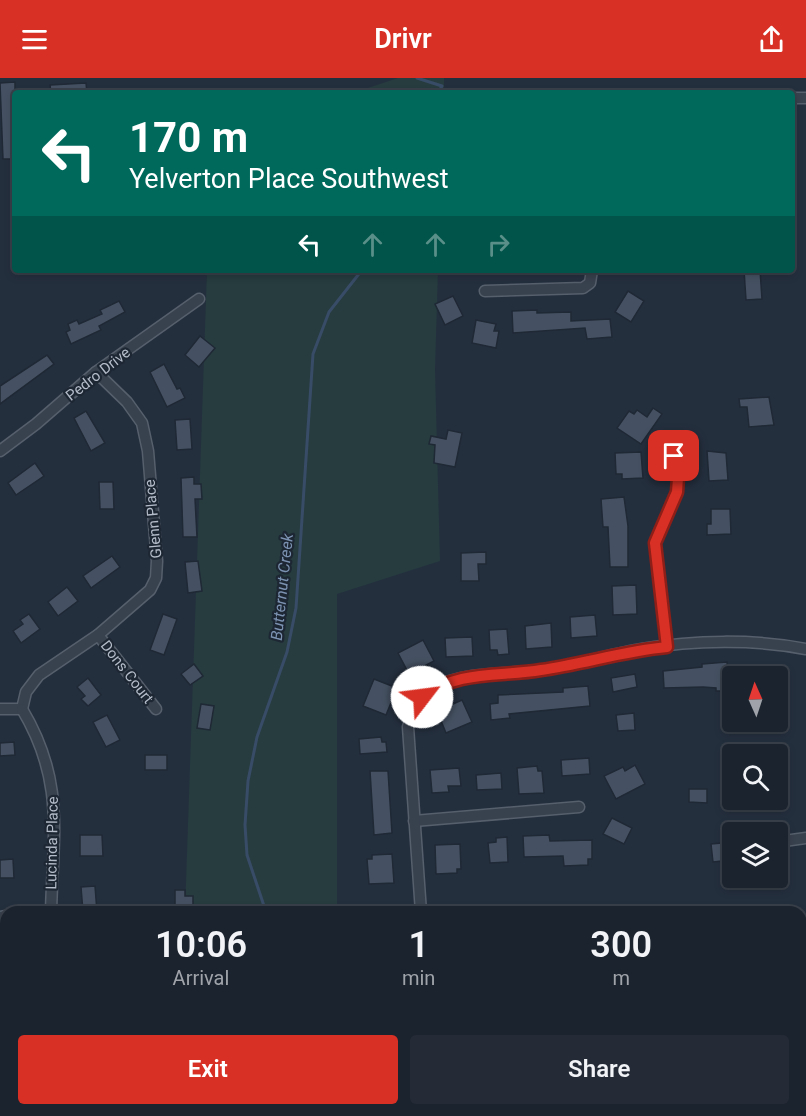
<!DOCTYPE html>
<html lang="en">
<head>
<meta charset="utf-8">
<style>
	:root { --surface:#1b232e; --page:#242b36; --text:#f1f3f6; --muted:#a0a4aa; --line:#39404a; --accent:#d93025 }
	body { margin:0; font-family:Roboto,sans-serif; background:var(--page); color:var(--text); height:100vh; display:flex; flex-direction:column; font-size:22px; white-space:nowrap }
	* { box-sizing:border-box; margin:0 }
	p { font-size:20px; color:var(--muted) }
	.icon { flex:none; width:33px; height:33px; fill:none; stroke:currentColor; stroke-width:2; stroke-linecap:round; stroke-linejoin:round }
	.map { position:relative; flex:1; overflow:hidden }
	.side { position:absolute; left:0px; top:828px; width:807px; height:210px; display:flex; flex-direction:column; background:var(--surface); border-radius:18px 18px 0 0; box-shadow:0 3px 9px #0003,0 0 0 2px var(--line) }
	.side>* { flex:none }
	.guide { position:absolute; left:12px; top:12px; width:783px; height:183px; border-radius:6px; box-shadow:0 3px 9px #0003,0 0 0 2px var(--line); background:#00695c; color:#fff; overflow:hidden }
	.needle { width:39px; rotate:357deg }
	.buttons { position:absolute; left:722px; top:588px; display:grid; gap:12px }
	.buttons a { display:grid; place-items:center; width:66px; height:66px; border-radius:6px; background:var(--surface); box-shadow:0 3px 9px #0003,0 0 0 2px var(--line); font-size:30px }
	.pin { position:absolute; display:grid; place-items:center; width:51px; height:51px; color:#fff; margin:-26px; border-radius:12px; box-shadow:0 3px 9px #0006 }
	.me { position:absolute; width:66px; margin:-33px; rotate:60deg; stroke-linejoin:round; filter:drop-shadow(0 0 4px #0008) }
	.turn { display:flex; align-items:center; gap:21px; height:126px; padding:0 18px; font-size:27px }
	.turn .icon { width:78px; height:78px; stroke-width:2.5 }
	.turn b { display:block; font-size:42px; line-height:51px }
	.lanes { display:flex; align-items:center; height:57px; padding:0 18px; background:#0003; justify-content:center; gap:30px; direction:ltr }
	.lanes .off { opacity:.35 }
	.eta { display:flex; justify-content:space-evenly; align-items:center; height:102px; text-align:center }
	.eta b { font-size:36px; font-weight:600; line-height:42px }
	.cta { display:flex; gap:12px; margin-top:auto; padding:12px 18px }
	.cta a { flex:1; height:69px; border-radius:6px; background:var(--accent); color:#fff; font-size:24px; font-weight:600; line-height:69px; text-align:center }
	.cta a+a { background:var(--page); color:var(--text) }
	header { display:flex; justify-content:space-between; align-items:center; height:78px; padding:0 18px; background:var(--accent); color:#fff; font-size:27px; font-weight:600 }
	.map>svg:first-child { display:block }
</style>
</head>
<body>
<header><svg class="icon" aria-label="menu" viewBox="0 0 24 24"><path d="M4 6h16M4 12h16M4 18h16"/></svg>Drivr<svg class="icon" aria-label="share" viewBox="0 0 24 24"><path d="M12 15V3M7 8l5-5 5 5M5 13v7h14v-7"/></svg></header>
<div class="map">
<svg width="806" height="1038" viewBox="0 0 806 1038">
	<rect width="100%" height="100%" fill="#242f3e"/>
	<!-- green -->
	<g fill="#263c3f">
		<path d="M398,0H444V15H353Z"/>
		<path d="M207,192H438L435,292L440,483L337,516V834H185Z"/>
		<path d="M179,1032H338V1038H178Z"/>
	</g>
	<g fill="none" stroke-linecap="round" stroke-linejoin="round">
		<!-- stream -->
		<g stroke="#394c67" stroke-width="3">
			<path d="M417,0L442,8L438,15"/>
			<path d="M266,834L247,777L245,747L248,703L257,659L287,574L296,530L313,276L329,234L362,192"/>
			<path d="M279,1038L280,1032"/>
		</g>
	</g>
	<!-- building -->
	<g fill="#455162" stroke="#1f2835" stroke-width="1.5">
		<path d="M15,4V81H3L0,5Z"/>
		<path d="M86,5L87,15H51L50,7Z"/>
		<path d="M744,192H760L762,221L746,222Z"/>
		<path d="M628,213L644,223L631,244L615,234Z"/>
		<path d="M453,218L463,238L445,247L435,226Z"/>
		<path d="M119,223L125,234L99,248L101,252L71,266L66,254L70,252L68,246L77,242L79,246L102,236L100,232Z"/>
		<path d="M537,232V235L571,234V243L610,241L612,259L587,261L585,250L513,255L512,233Z"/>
		<path d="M476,242L496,246L494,253H499L496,270L472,265Z"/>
		<path d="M200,258L215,270L199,289L185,277Z"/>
		<path d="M47,277L54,286L0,326V308Z"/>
		<path d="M164,286L177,311L180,310L185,320L167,329L150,294Z"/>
		<path d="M769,319L774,347L749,349L747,329H740L739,321Z"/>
		<path d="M653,330L662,336L641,366L617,350L629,333L634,336L637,332L647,339Z"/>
		<path d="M86,333L105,365L91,373L74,340Z"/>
		<path d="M190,341L192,371L177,372L175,342Z"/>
		<path d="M448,352L462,355L455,389L434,385L435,367L429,366L431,358L446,361Z"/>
		<path d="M707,373L726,375L728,402L709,403Z"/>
		<path d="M641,374L643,400L622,401V396H616L615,375Z"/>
		<path d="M35,385L44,398L16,417L8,405Z"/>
		<path d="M194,399V406H201L202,421H195L197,459H183L181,400Z"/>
		<path d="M99,404H113L114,431H100Z"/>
		<path d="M624,419L628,448V489H610L608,449H603L601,421Z"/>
		<path d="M711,431H730L731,456L707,457V446H711Z"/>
		<path d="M486,474V486H478L479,503H461V475Z"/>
		<path d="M112,478L120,489L91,510L83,498Z"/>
		<path d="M198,483L202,513L188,515L185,484Z"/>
		<path d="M636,507L637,536L613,537L612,508Z"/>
		<path d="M67,509L78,523L58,538L48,524Z"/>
		<path d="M29,536L40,551L21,565L13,553L23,546L20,542Z"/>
		<path d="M163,536L177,541L164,577L150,572Z"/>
		<path d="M595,537L597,558L571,560L570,539Z"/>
		<path d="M551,545L552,569L526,571L525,548Z"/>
		<path d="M507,551L509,576L498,577L497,572H490L489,552Z"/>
		<path d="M472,559L473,578L446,579L445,560Z"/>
		<path d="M423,562L434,583L409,596L398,575Z"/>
		<path d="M727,584L729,606L724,607V613H716V610L703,609L664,610L663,593L702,589V586Z"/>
		<path d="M194,586L203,598L190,607L181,596Z"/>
		<path d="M635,596L637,609L613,614L611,600Z"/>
		<path d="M88,600L101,617L88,628L81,621L85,618L77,609Z"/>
		<path d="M374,601L397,610L386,637L363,628Z"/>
		<path d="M588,608L590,628L509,636L510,640L491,642L490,626L498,625V617L563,614V610Z"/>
		<path d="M462,622L472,644L446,655L437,633Z"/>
		<path d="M201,626L214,628L210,652L197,650Z"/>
		<path d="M634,635L635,652L618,653L616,637Z"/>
		<path d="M107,637L120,662L106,669L93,644Z"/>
		<path d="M381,659L382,664H386L387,674L360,676L359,661Z"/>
		<path d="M14,664L15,677L0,678V665Z"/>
		<rect x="145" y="677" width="22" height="15"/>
		<path d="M589,680L590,696L562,698L561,682Z"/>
		<path d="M635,687L645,706L616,721L604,698L623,689L625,693Z"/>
		<path d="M537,688L538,693H542L544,715L519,716L517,690Z"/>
		<path d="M459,690L461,708H448L449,714L432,715L430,692Z"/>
		<path d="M370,693H388L392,755L374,757Z"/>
		<path d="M501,695L502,711L477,712L476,697Z"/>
		<path d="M689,711H707V725L689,724Z"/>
		<path d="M612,740L632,750L624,766L603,756Z"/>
		<path d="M80,757H102L103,778H80Z"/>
		<path d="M549,757L550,763L592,762V781H588V787L564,788L563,778L524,779L523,758Z"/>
		<path d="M507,759L508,784L490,785L488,765L496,764V760Z"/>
		<path d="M732,764V782L713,784L711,766Z"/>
		<path d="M460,766L461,791H457V795L436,796L435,767Z"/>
		<path d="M392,776L394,805L369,806L367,781H372V777Z"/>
		<path d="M13,781L14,800H0V782Z"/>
		<path d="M95,808L97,834H83L81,809Z"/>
		<path d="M175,812H185V818H193V830L175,829Z"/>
	</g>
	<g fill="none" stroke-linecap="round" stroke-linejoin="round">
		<!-- minor casing -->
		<g stroke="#565f6c" stroke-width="13">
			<g id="minor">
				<path d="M792,20H806"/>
				<path d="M485,213L583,210L590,205L592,192"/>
				<path d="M0,373L36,346L96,294L199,221"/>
				<path d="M98,557L156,631"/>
				<path d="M667,569L655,465L677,414L678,400L674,378"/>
				<path d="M0,631H22"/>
				<path d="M22,631L26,614L39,597L98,557L150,512L156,500L157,483L148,373L142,345L127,324L96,294"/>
				<path d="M22,631C65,703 53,755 51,834"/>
				<path d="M414,743L579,729"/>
				<path d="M777,764L806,760"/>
				<path d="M421,834L408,649C412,632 419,618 435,609C467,593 504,597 539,592C573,588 607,577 642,571C693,562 755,561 806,571"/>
				<path d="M0,839L6,838"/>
				<path d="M64,1038L107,1035"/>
			</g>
		</g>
		<!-- minor -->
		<use href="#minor" stroke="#38414e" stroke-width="10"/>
	</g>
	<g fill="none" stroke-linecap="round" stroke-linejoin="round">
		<!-- route casing -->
		<g stroke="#8d1f18" stroke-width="15">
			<path id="route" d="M422,619C458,592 499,599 541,592C583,586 624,573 667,569L655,465L677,414L678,400L674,378"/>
		</g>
		<!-- route -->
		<use href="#route" stroke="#d93025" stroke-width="10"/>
	</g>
	<g text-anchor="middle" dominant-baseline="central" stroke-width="4.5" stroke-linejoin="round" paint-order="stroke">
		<!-- street labels -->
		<g font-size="15" fill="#b4bcc9" stroke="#1d2633">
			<text transform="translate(98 296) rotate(-38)">Pedro Drive</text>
			<text transform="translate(153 441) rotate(-95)">Glenn Place</text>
			<text transform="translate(127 594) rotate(52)">Dons Court</text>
			<text transform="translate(52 765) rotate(-89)">Lucinda Place</text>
		</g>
		<!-- water labels -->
		<g font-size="16" font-style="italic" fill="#7c92b1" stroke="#1d2633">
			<text transform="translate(282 509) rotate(-84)">Butternut Creek</text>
		</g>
	</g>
</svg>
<div class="buttons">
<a><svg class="needle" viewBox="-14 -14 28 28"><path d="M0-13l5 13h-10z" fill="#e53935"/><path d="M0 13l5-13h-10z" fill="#a0a4aa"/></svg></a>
<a><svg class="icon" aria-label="search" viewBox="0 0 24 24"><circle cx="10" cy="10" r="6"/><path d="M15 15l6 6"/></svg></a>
<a><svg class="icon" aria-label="layers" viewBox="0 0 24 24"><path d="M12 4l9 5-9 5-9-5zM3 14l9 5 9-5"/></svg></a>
</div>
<div class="pin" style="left:674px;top:378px;background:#d93025"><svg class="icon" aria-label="arrive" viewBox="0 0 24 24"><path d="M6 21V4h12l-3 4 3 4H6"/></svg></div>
<svg class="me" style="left:422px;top:619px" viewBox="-20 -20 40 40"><circle r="19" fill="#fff"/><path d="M0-13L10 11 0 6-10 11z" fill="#d93025"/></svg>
<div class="guide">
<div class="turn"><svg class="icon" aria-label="left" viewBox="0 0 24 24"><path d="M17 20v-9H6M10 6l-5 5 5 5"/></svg><div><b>170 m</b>Yelverton Place Southwest</div></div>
<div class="lanes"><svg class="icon" aria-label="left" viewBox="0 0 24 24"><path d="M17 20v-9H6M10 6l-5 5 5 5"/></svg><svg class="icon off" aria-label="ahead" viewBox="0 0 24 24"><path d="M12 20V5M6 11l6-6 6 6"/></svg><svg class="icon off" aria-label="ahead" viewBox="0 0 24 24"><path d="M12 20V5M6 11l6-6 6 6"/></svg><svg class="icon off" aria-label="right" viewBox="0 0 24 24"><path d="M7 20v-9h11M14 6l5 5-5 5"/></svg></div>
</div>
<section class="side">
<div class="eta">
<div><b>10:06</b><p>Arrival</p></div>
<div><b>1</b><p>min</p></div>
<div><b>300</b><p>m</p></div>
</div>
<div class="cta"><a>Exit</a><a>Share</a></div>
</section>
</div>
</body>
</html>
